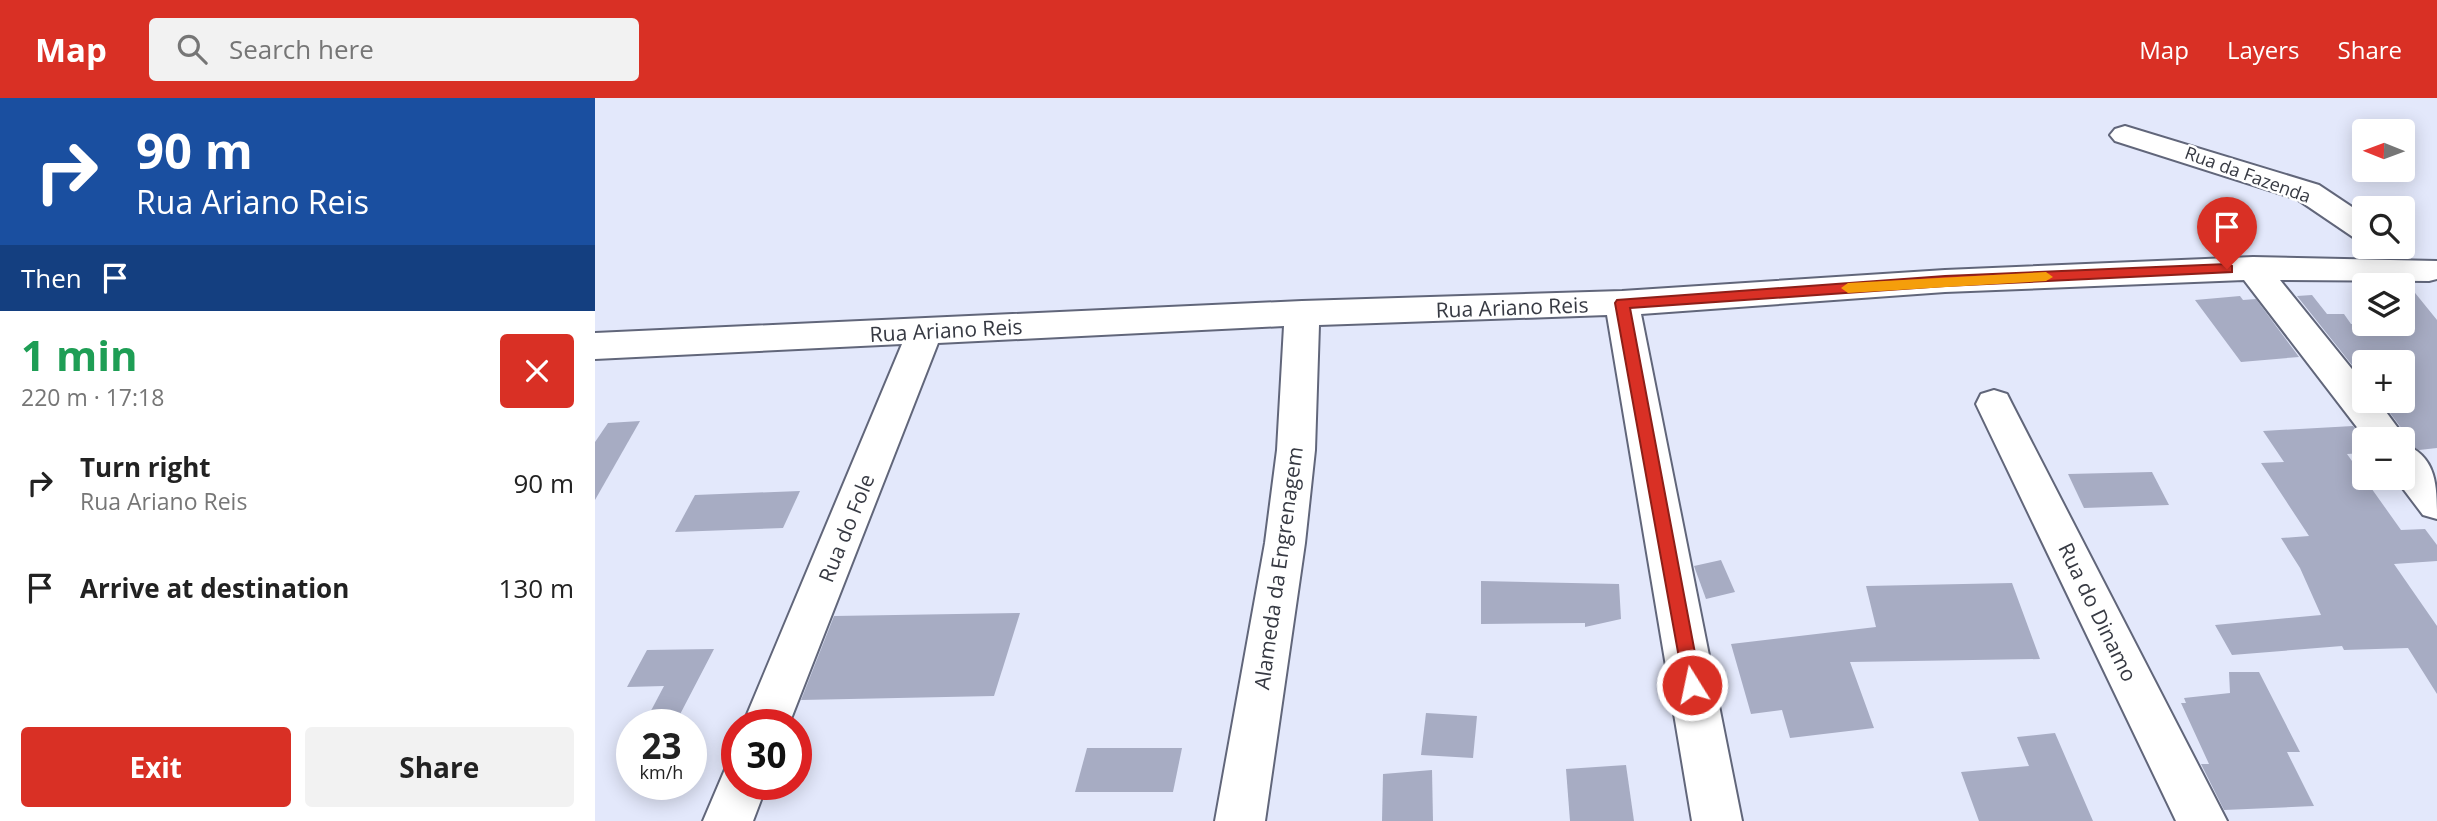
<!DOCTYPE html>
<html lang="en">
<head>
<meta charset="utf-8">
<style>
	:root { --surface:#fff; --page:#f2f2f2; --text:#222; --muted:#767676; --accent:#d93025 }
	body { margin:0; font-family:"Open Sans",sans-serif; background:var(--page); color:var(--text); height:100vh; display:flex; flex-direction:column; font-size:26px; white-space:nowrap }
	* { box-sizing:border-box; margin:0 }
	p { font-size:23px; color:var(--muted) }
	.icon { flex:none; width:38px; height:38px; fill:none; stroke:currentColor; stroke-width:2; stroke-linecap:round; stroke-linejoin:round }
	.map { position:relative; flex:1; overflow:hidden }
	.drawer { display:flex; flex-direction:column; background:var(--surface); width:595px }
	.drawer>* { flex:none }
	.hud { background:#1a4fa0; color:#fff; overflow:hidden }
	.needle { width:46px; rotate:271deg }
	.tools { position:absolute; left:1757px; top:21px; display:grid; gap:14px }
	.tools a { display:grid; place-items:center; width:63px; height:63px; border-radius:7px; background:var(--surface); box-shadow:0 4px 18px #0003; font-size:35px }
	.speed { position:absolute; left:21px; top:611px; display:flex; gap:14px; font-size:35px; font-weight:700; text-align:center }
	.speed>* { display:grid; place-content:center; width:91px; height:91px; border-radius:50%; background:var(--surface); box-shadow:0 4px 18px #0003; line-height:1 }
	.speed small { font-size:18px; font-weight:400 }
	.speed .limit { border:10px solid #d22; background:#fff; color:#111 }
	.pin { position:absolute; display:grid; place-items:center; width:60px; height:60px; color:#fff; margin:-72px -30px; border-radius:50% 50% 50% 0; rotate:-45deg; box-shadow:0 0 7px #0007 }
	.pin .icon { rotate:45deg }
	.me { position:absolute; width:77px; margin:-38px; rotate:350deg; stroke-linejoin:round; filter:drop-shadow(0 0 5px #0008) }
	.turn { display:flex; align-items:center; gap:24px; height:147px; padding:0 21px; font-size:32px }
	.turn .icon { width:91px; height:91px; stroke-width:2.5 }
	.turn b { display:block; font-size:49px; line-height:60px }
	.then { display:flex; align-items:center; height:66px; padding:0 21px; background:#0003; gap:14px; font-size:26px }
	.round { display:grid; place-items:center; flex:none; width:74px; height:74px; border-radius:7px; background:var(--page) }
	.summary { display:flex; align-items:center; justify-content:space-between; height:119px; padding:0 21px }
	h1 { font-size:42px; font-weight:700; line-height:52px; color:#1e9e55 }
	.cta { display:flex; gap:14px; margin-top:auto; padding:14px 21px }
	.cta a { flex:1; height:80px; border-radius:7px; background:var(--accent); color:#fff; font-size:28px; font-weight:700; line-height:80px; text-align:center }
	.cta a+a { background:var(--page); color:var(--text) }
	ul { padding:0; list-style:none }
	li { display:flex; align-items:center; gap:21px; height:105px; padding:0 21px }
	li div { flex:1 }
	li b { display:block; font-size:26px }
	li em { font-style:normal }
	header { display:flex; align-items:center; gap:42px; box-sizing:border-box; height:98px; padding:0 35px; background:var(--accent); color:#fff }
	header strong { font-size:33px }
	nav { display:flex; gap:38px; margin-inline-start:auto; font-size:24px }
	.search { width:490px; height:63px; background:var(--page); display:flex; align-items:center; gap:18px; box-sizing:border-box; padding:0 24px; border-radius:7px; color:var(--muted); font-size:26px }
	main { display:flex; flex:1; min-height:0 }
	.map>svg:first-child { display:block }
</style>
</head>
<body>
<header>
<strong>Map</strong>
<div class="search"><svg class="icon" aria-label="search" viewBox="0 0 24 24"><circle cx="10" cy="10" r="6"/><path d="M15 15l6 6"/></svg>Search here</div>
<nav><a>Map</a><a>Layers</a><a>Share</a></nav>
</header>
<main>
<section class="drawer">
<div class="hud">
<div class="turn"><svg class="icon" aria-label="right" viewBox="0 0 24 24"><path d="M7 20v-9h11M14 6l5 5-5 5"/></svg><div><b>90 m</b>Rua Ariano Reis</div></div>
<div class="then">Then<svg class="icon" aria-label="arrive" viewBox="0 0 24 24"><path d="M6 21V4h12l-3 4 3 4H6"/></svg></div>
</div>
<div class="summary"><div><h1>1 min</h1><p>220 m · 17:18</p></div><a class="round" style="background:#d93025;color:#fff"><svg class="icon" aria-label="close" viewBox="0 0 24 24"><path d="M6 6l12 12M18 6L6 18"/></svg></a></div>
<ul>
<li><svg class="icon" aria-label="right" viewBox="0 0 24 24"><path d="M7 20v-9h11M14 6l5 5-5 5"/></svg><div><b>Turn right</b><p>Rua Ariano Reis</p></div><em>90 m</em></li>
<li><svg class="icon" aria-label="arrive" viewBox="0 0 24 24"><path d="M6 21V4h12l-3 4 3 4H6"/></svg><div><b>Arrive at destination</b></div><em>130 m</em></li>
</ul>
<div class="cta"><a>Exit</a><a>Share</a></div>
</section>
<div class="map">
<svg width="1842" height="723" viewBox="0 0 1842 723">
	<rect width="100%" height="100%" fill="#e3e8fb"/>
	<!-- building -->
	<g fill="#a7acc3">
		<path d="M1808,185H1812L1842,222V350L1824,352L1812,345L1813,339L1786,303H1808V264H1769V282L1702,198L1717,197L1732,216H1749L1756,226H1808Z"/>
		<path d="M1645,198L1648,202L1661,201L1704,259L1646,264L1600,202Z"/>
		<path d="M45,323L0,402V344L13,325Z"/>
		<path d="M1758,328L1769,343V355L1752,356L1806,432L1830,431L1842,447V463L1799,466L1842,528V596L1813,550L1749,552L1747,548L1637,557L1620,527L1726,517L1705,470L1686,440L1714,438L1666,365L1689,364L1668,333Z"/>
		<path d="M1557,374L1574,407L1489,410L1473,376Z"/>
		<path d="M205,393L188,430L80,434L100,397Z"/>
		<path d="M1126,462L1140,494L1111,501L1099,468Z"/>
		<path d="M886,483L1024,486L1026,521L990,529V525L886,526Z"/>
		<path d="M1417,485L1445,561L1255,564L1279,630L1195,640L1187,612L1156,616L1136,546L1281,529L1271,488Z"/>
		<path d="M425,515L399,598L206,602L239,518Z"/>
		<path d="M119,551L80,626H49L69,588L32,589L52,552Z"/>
		<path d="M1634,574H1664L1705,654H1692L1719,708L1629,712L1606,666H1614L1586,605H1591L1589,600L1635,595Z"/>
		<path d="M831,615L882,618L878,660L826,657Z"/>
		<path d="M1460,635L1498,723H1384L1366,674L1434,668L1422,639Z"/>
		<path d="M492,650H587L578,694H480Z"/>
		<path d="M1031,667L1039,723H975L971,671Z"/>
		<path d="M837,672L838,723H787L788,676Z"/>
	</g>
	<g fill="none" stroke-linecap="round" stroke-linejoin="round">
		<!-- minor casing -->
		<g stroke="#61667a" stroke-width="4">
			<g id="minor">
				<path d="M1530,28L1724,87L1769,117V142L1758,139L1702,101L1520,43L1515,37L1520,31Z"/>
				<path d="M1658,159L1842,163V181L1834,183L1685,182L1769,286V303H1783L1811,341L1808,346C1842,358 1842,388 1842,421L1828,417L1800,380H1808V341H1771L1649,182L1350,194L1046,216L1147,723H1097L1012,217L724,227L720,352L710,445L670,723H620L670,445L682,352L689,228L343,245L194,626H148L307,246L0,261V235L707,203L1027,193L1350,172Z"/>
				<path d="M1399,292L1412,296L1417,306L1632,723H1581L1381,306L1386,296Z"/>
				<path d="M142,665V686H172L158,723H108L131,669Z"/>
			</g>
		</g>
		<!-- minor -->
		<use href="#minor" fill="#fff" fill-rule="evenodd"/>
	</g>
	<!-- route -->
	<path fill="#d93025" stroke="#8d1f18" stroke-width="2" d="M1632,166L1637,168V174L1350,188L1035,210L1106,587L1103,593L1097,595L1090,593L1020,205L1022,202L1350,178Z"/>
	<!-- slow -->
	<path fill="#f59e0b" d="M1451,174L1458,179L1451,183L1253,195L1246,190L1253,185Z"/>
	<g text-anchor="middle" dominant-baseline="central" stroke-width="5" stroke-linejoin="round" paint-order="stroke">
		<!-- far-street labels -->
		<g font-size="18" fill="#373a43" stroke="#fff">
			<text transform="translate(1653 76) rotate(20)">Rua da Fazenda</text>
		</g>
		<!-- street labels -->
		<g font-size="21" fill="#373a43" stroke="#fff">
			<text transform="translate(917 209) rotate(-2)">Rua Ariano Reis</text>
			<text transform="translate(351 232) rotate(-3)">Rua Ariano Reis</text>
			<text transform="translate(251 430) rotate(-68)">Rua do Fole</text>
			<text transform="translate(683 470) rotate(-82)">Alameda da Engrenagem</text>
			<text transform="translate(1503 514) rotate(64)">Rua do Dinamo</text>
		</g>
	</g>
</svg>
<div class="tools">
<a><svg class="needle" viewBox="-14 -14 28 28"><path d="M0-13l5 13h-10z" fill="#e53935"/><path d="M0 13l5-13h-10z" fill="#767676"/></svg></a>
<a><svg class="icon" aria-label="search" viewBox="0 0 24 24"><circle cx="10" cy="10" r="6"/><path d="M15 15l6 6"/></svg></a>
<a><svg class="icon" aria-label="layers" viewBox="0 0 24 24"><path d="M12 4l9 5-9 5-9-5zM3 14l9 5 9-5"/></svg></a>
<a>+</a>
<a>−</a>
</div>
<div class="speed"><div>23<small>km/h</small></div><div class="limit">30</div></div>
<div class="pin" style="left:1632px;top:171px;background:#d93025"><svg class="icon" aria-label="arrive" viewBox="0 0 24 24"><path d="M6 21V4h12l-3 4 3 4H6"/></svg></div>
<svg class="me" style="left:1097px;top:587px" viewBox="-20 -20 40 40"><circle r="17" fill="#d93025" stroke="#fff" stroke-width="3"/><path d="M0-11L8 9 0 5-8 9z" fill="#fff"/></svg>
</div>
</main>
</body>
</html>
